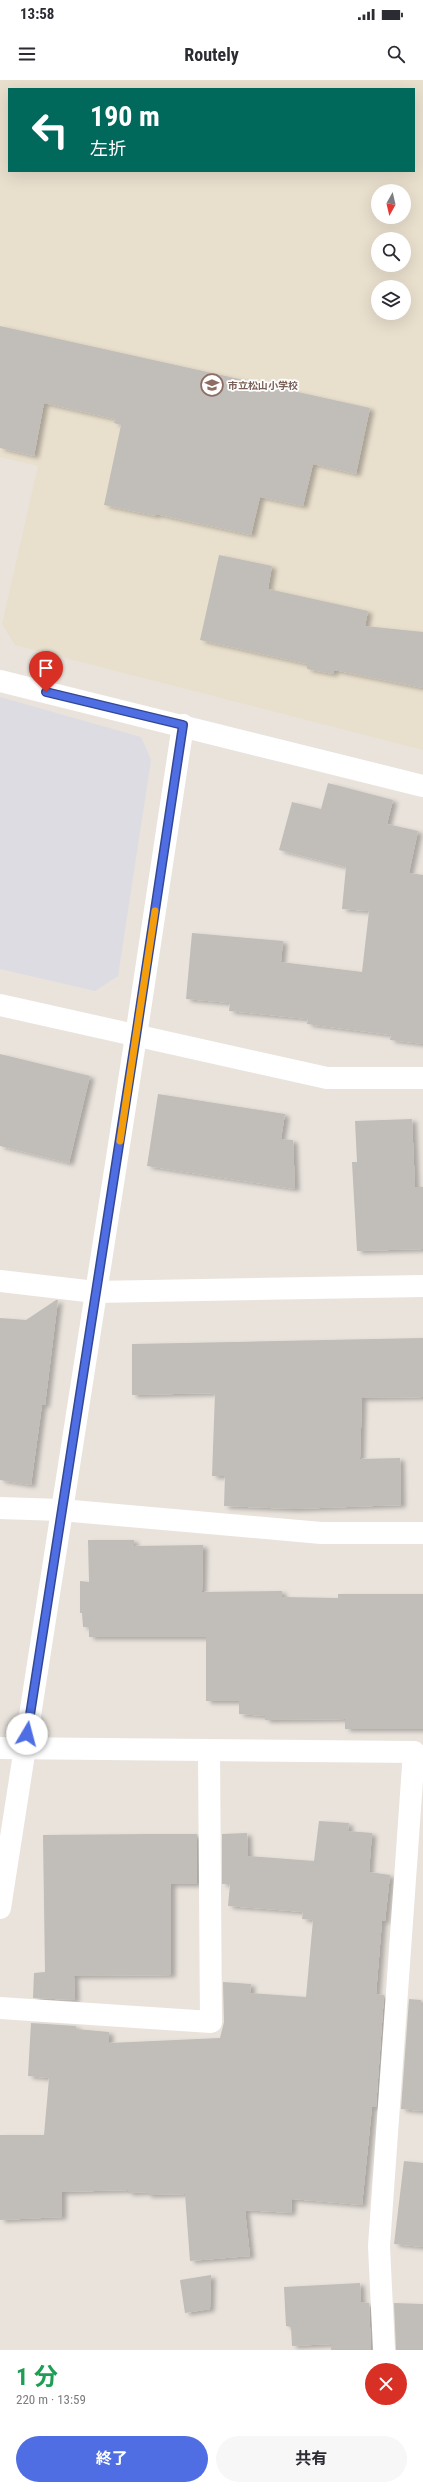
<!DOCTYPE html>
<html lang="ja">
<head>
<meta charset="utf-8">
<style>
	:root { --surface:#fff; --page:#f7f7f7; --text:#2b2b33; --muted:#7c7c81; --accent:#4f6ee3 }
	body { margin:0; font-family:"Roboto Condensed","Noto Sans JP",sans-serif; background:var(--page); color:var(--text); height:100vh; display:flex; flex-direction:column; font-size:15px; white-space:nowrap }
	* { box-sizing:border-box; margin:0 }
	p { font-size:13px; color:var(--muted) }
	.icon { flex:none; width:22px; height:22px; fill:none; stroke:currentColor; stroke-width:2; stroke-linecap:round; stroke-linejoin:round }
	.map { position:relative; height:2270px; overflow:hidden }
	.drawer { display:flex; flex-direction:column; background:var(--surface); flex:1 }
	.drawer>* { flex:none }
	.hud { position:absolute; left:8px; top:8px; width:407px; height:84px; border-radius:0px; box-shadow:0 4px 16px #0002; background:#00695c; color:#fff; overflow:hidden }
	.needle { width:26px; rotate:188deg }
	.buttons { position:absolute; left:371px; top:104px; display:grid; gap:8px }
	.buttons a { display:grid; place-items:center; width:40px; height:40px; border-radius:50%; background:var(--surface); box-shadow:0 4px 16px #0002; font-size:20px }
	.pin { position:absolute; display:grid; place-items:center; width:34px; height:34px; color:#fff; margin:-41px -17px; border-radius:50% 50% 50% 0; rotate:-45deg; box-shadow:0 0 4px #0007 }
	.pin .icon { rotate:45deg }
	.me { position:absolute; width:44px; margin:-22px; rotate:8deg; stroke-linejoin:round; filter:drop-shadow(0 0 3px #0008) }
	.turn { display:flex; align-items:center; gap:14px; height:84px; padding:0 16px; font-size:18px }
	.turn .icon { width:52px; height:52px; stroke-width:2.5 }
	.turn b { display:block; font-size:28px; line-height:34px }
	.round { display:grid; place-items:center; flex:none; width:42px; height:42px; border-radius:21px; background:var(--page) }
	.head { display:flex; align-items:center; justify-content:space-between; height:68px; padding:0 16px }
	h1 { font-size:24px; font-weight:700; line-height:30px; color:#1e9e55 }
	.button { display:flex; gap:8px; margin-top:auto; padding:8px 16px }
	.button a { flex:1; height:46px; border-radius:24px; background:var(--accent); color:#fff; font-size:16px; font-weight:700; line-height:46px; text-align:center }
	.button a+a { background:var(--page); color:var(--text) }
	.status { display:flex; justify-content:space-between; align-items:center; height:28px; padding:0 20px; background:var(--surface); direction:ltr }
	.status svg { height:11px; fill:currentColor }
	header { display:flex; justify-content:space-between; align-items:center; height:52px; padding:0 16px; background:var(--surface); font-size:18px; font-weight:700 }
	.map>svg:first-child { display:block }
</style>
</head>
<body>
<div class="status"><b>13:58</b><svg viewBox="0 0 49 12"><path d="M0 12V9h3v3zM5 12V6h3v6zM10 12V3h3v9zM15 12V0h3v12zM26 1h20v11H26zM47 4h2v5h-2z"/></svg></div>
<header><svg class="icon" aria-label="menu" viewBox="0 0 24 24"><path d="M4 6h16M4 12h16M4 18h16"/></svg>Routely<svg class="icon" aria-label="search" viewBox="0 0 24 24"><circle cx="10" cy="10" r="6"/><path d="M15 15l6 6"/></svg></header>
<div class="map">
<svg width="423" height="2270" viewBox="0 0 423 2270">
	<defs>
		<filter id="shadow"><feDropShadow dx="4.5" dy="2.5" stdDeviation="2" flood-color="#0004"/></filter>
	</defs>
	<rect width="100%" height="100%" fill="#e9e3dc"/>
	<!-- industrial -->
	<path fill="#dddce2" d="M0,617L141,657L151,680L118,896L95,911L0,889Z"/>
	<!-- education -->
	<path fill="#e9dfcd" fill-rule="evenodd" d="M0,0H423V670L15,565L2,544L38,386L0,377ZM9,9H414V91H9ZM378,111H404V137H378ZM378,159H404V185H378ZM378,207H404V233H378Z"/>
	<!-- building -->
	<g fill="#c1bdb8" filter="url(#shadow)">
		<path d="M0,246L370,328L356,394L313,384L303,426L260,417L251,455L156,434V436L104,425L121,345L114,343L115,339L44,323L34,376L0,368Z"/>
		<path d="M219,475L272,486L268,509L368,531L365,546L423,552V608L334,590L333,594L307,589V584L200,560Z"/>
		<path d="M328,703L393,720L387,744L418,751L409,793L423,795V964L390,960L391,955L307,944L308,939L229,931L230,923L186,919L192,853L283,861L281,882L362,892L369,831L342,829L346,787L279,770L292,722L321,729Z"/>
		<path d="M0,974L90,996L69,1083L0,1066Z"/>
		<path d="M158,1014L285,1034L281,1059L293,1060L295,1109L147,1086Z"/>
		<path d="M412,1039L415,1107H423V1169L357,1171L352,1082H357L355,1041Z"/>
		<path d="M56,1220H58L45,1325H42L31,1405L0,1400V1238L26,1240Z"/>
		<path d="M423,1258V1317L362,1318L360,1379L400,1378L401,1425L293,1429L224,1426L225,1396H212L215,1313L132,1315V1264Z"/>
		<path d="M88,1460H134V1466L203,1465L202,1512L282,1511V1517L338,1518V1514H423V1649H345V1639L265,1640V1636L239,1634V1621H206V1557H89V1547H83L82,1533H80V1501L89,1502Z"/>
		<path d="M319,1741L349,1743L348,1751L372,1753L369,1792L390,1795L385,1841H382L376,1914L384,1915L376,2027H372L362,2125L292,2119L291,2133L245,2130L250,2176L190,2181L185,2114L147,2115V2112L128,2113V2110L62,2112V2137L0,2140V2055H44L49,1998L28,1996L31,1943L76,1946V1949L109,1952V1963L220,1958L224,1942L223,1902L251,1904L250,1913L306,1917L313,1840L302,1839L303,1832L228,1826L230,1804H222V1754L247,1753L248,1776L314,1781Z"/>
		<path d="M148,1754H197V1804H171V1895L74,1896L75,1920L33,1918L34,1893L45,1892L43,1755Z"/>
		<path d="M409,1919L421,1920V1924H423V2031L401,2029Z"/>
		<path d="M404,2081L423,2083V2167L394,2164Z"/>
		<path d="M211,2195L210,2229L185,2233L180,2200Z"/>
		<path d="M360,2203L361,2222L369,2223L371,2270H331V2264L292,2266L291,2247L286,2246L284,2207Z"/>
		<path d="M394,2223L423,2224V2270H396Z"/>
	</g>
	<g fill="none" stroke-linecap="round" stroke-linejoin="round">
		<!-- minor -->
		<g stroke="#fff" stroke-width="22">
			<path d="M0,601L423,706"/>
			<path d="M0,925L327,998H423"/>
			<path d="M0,1201L95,1212L423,1206"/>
			<path d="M0,1428L61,1430L321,1453H423"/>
			<path d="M0,1668L414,1672L379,2166L384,2270"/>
			<path d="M0,1828L136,956L183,645"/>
			<path d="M0,1928L211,1942L209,1671"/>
		</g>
	</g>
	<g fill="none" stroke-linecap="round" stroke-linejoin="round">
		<!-- route casing -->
		<g stroke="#334894" stroke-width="10">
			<path id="route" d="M27,1654L136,956L183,645L46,612"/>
		</g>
		<!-- route -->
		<use href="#route" stroke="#4f6ee3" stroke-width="7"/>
		<!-- slow -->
		<path stroke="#f59e0b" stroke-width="7" d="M120,1061L155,831"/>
	</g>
	<!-- icons -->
	<defs>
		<g id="school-ring" transform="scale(1.15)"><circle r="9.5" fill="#fff" stroke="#8d6e63" stroke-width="1.5"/><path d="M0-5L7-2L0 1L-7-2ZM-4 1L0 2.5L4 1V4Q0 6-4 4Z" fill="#8d6e63"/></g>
	</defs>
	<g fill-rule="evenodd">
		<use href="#school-ring" x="212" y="305"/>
	</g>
	<g text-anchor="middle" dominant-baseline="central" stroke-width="3.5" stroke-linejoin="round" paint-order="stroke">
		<!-- education labels -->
		<g font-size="10" font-weight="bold" fill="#785e54" stroke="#fff" text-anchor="start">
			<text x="228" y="305">市立松山小学校</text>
		</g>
	</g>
</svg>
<div class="buttons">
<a><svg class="needle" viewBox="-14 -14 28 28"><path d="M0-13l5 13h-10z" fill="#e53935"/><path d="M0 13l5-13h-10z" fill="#7c7c81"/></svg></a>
<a><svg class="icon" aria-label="search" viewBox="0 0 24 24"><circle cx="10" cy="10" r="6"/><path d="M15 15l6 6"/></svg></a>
<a><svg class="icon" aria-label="layers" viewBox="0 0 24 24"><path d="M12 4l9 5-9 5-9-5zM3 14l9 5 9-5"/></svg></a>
</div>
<div class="pin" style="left:46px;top:612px;background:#d93025"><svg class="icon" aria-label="arrive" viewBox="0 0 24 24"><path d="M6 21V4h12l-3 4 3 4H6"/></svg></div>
<svg class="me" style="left:27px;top:1654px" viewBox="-20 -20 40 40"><circle r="19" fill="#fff"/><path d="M0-13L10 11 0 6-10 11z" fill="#4f6ee3"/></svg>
<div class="hud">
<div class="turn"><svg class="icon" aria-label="left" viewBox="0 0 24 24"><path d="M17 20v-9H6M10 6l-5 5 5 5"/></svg><div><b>190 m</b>左折</div></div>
</div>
</div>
<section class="drawer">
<div class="head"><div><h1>1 分</h1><p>220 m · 13:59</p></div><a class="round" style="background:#d93025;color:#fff"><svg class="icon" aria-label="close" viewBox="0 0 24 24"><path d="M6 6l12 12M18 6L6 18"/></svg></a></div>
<div class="button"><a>終了</a><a>共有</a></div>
</section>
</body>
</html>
